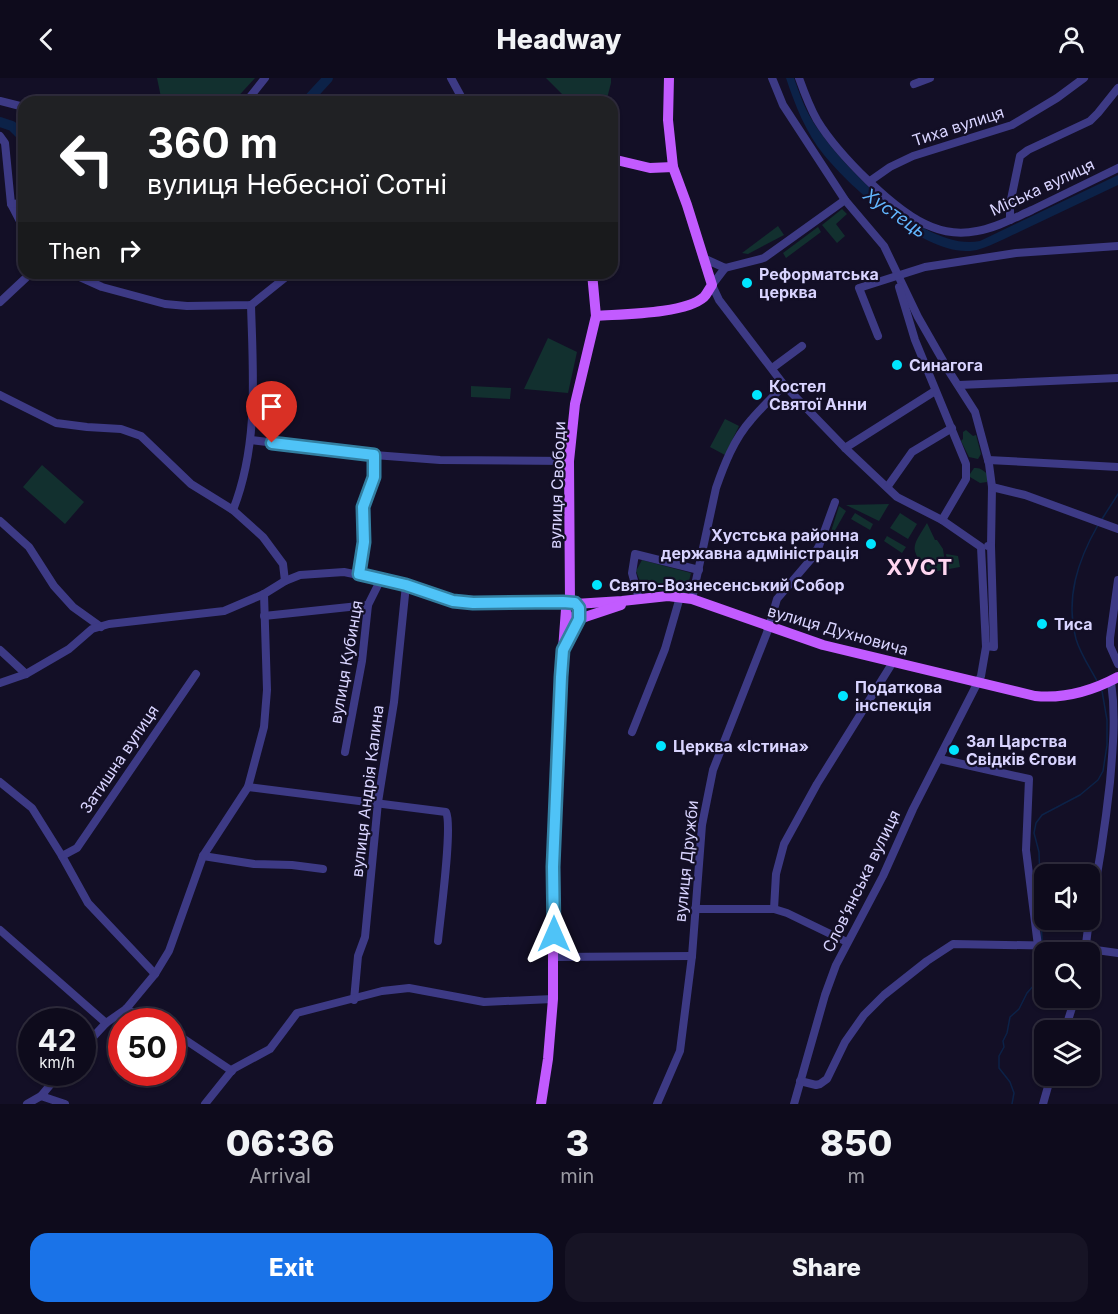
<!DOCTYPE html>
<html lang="en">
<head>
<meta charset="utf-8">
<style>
	:root { --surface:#0e0b1c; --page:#171425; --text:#f1f3f6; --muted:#9b9ba3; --line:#2e2b3b; --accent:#1a73e8 }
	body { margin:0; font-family:Inter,sans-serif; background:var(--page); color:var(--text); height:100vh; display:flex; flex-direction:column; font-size:22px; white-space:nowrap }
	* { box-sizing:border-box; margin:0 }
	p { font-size:20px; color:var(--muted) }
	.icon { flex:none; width:33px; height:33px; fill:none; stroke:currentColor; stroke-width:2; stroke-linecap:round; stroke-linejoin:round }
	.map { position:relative; height:1026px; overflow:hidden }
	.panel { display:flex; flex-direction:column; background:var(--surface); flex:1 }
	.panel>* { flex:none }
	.guide { position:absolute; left:18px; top:18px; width:600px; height:183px; border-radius:18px; box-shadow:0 2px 4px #0004,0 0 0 2px var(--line); background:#202124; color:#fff; overflow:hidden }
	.controls { position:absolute; left:1034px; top:786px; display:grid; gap:12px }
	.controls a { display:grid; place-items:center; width:66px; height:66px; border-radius:12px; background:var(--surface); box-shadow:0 2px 4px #0004,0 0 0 2px var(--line); font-size:30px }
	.speed { position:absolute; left:18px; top:930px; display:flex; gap:12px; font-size:30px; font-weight:700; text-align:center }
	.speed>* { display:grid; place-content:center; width:78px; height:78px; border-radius:50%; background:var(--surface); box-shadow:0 2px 4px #0004,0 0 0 2px var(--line); line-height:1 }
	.speed small { font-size:15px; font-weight:400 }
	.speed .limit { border:9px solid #d22; background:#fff; color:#111 }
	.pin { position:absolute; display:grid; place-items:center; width:51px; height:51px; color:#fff; margin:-62px -26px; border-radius:50% 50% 50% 0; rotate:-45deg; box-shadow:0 0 6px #0007 }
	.pin .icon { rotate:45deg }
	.me { position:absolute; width:66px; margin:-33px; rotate:0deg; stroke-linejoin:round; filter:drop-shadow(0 0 4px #0008) }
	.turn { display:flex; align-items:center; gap:21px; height:126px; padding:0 30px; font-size:27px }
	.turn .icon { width:78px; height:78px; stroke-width:2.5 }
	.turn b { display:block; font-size:42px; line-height:51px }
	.then { display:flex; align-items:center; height:57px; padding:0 30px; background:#0003; gap:12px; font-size:22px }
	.eta { display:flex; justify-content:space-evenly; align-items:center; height:102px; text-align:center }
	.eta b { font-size:36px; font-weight:800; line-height:42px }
	.action { display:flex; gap:12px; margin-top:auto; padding:12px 30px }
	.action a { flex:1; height:69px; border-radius:18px; background:var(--accent); color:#fff; font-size:24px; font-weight:800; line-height:69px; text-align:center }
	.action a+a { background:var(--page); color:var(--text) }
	header { display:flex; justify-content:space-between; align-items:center; height:78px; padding:0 30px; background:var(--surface); font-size:27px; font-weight:800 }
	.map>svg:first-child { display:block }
</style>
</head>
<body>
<header><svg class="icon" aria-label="back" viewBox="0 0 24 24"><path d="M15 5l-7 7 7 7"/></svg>Headway<svg class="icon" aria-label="person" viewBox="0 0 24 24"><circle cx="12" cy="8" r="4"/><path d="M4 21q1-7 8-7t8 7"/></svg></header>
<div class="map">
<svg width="1118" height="1026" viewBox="0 0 1118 1026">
	<rect width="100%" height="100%" fill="#130f26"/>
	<!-- green -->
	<g fill="#12302f">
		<path d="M157,0H255L233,24H162Z"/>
		<path d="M546,0H611V5L606,24H570Z"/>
		<path d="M842,131L847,136L836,146L845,158L837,165L822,147Z"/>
		<path d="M778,148L784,157L748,176L742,175Z"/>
		<path d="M818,149L821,154L786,180L783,175Z"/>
		<path d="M548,260L577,274L568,315L524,311Z"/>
		<path d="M471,308L511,310L510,321L471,319Z"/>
		<path d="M725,341L739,348L725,377L710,369Z"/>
		<path d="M966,352L973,358L976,357L981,376L978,381L969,379L961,363L963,361V354Z"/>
		<path d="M42,387L84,424L65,446L23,409Z"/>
		<path d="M974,390C980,390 982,391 987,396V404L980,405L970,399V396Z"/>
		<path d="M889,426L879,443L846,427Z"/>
		<path d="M839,428L846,433L830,461L829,460Z"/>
		<path d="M855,435L873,446L870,452L851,441Z"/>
		<path d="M900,435L917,446L908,461L890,450Z"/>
		<path d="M927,445L935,462H937L943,471L946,492L927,494C910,469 911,471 927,445Z"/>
		<path d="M887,458L906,469L902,475L884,463Z"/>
		<path d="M946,476L958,478L960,489L949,491Z"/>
		<path d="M642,482L691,495L686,515L643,511L636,493Z"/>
	</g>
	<!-- water -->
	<path fill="#0c2248" d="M786,0H794C799,14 804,29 812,42C838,85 925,175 980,163L1118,97V107C1085,123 1052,138 1019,154C1005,160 983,173 968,173C923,175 852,111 824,77C806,55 795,27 786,0Z"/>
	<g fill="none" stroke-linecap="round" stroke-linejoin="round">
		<!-- stream -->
		<g stroke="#0c2248" stroke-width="1.5">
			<path d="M1102,441L1118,416"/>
			<path d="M1097,603C1090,590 1080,575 1076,561C1065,520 1078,482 1098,447"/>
			<path d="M1042,865L1039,774L1034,755L1036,745L1042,737L1080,717L1098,702L1103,693L1107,667V642L1102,613"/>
			<path d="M1012,1026L1014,1015L1010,1004L999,990V978L1004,969L1003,963L1007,955L1010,939L1019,931L1027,915L1035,906L1040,892L1042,870"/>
		</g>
		<!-- river -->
		<g stroke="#0c2248" stroke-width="10">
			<path d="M306,24L328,0"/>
			<path d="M0,44L12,48L24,60"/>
		</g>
		<!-- minor -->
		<g stroke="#3d3a85" stroke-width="8">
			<path d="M451,0L464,24"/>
			<path d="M772,0L783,27L845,122L884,168L918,239L950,295L975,334L989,386L992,409L991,468"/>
			<path d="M799,0C804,14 809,28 817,42C837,75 896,136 932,149C947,155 962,156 977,153C996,150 1014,140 1032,132C1061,118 1089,104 1118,90"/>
			<path d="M914,6L930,0"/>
			<path d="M0,23L24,29"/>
			<path d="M246,24L265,0"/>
			<path d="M0,58L5,65L11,126L24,151"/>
			<path d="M870,103L890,89L913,78L1012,47L1057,20L1084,0"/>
			<path d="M11,126L24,125"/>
			<path d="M1010,142V126L1020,78L1028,72L1090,43L1098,35L1118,10"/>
			<path d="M703,180L725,190L764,180L845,122"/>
			<path d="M725,190L712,207L719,222L784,307L845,370L897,419L942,442L981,469L986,569L981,598L913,731L883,798L836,887L825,917L794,1026"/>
			<path d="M71,195L102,209L165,226L187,228L251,227L291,195"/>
			<path d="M899,209L915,262L966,386V401L942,442"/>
			<path d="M0,224L31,195"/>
			<path d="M878,258L859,210L925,189L1016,175L1118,168"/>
			<path d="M775,288L802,268"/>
			<path d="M959,307L1118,300"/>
			<path d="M0,317L56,345L87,349L121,351L141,358L191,406L233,432L263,459L283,486L285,503"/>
			<path d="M251,362L374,377L440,382L569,383"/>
			<path d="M845,370L935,313"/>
			<path d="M988,382L1118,389"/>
			<path d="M888,408L912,374L952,350"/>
			<path d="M992,409L1025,417L1118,451"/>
			<path d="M233,432C259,366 253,296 251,227"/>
			<path d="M0,443L29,469L54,508L73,529L101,549"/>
			<path d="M359,496L364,464L363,429L374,399V377"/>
			<path d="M1118,502L1110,560V568L1118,586"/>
			<path d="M639,521L632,495L635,476L699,492"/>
			<path d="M692,521L716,410C724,387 734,361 751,342C761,330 773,319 784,307"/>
			<path d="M264,538L368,527"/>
			<path d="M986,568L994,569L991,468H988"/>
			<path d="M0,572L26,596"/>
			<path d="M0,605L26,596L69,571L92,551L109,546L224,533L264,516L285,503L300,497L344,494L406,507L453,523L473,525L563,524L568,526"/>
			<path d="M632,654L665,571L680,519"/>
			<path d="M345,674L362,583L368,527L381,501"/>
			<path d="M940,681L1029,701L1026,772L1038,868"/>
			<path d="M0,704L32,730L62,778L88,825L155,896"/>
			<path d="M248,709L446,734C453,748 440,841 438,863"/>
			<path d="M62,778L77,770L196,596"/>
			<path d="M203,778L254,786L292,787L323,791"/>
			<path d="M695,831H774L787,835L847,864"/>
			<path d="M774,831L776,796L784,766L817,706L893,584"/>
			<path d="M1089,840C1098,795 1105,750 1110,704C1113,667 1116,639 1111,603"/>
			<path d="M0,852L106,945"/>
			<path d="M1085,874L1089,842"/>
			<path d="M554,879L692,878"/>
			<path d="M354,922L358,878L365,859L378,724L394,624L406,507"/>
			<path d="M126,931L152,944"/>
			<path d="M1065,952L1075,920"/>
			<path d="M172,953L232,993"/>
			<path d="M82,971L106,945L126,931L155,896L169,873L203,778L248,709L264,649L267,612L264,516"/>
			<path d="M800,1003L816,1007L820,1006L827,1001L845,964L864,937L884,917L927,883L953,866L1067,868L1118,875"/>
			<path d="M41,1018L65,1026"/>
			<path d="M27,1026L41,1018L61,994"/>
			<path d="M205,1026L233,991L270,971L297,935L382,913L409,910L484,924L553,921"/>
			<path d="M657,1026L680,973L692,878L702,747L713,692L768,552L777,521L812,480L819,468L835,424"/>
			<path d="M1043,1026L1051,998"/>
		</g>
		<!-- major -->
		<g stroke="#c25bff" stroke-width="10">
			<path d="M612,81L650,90L673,89"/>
			<path d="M596,238C622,236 685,236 704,219C707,216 709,211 712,207L687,127L673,89L668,42L669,0"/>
			<path d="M570,525L569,383L575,326L596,238L592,195"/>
			<path d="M575,526L622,523L668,518L692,521L823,567L1035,618C1065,621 1092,613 1118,599"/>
			<path d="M579,541L621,527"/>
			<path d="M541,1026L548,981L553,921V789L561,599L566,531L568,526H575L580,532L578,542L570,541L567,536"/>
		</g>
	</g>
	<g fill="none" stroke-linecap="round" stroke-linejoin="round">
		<!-- route casing -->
		<g stroke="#337fa1" stroke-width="15">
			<path id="route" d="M272,365L374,377V399L363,429L364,464L359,496L406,507L453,523L473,525L563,524L575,525L579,530V541L563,572L561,599L553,789L554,856"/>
		</g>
		<!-- route -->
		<use href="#route" stroke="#4fc3f7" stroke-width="10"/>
	</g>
	<!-- markers -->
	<g fill="#00e5ff" stroke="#130f26" stroke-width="2">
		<circle cx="747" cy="205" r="6"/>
		<circle cx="897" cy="287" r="6"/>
		<circle cx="757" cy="317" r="6"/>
		<circle cx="871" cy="466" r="6"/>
		<circle cx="597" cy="507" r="6"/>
		<circle cx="1042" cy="546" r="6"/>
		<circle cx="843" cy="618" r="6"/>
		<circle cx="661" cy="668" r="6"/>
		<circle cx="954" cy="672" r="6"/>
	</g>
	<g text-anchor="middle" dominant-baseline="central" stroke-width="4.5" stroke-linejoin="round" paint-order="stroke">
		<!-- street labels -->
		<g font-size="16" fill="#d9d4ff" stroke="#130f26">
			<text transform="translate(958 48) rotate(-18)">Тиха вулиця</text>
			<text transform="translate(1042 109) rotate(-25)">Міська вулиця</text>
			<text transform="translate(557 407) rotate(-88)">вулиця Свободи</text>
			<text transform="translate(838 552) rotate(16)">вулиця Духновича</text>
			<text transform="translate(346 584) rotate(-80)">вулиця Кубинця</text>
			<text transform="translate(119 681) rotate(-56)">Затишна вулиця</text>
			<text transform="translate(367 713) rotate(-83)">вулиця Андрія Калина</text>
			<text transform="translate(686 783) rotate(-84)">вулиця Дружби</text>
			<text transform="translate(861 803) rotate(-64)">Словʼянська вулиця</text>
		</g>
		<!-- poi labels -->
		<g font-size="16" font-weight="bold" fill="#d9d4ff" stroke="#130f26" text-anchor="start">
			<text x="759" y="196">Реформатська<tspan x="759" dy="18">церква</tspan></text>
			<text x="909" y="287">Синагога</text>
			<text x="769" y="308">Костел<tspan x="769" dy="18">Святої Анни</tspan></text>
			<text x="859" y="457" text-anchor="end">Хустська районна<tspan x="859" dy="18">державна адміністрація</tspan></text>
			<text x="609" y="507">Свято-Вознесенський Собор</text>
			<text x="1054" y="546">Тиса</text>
			<text x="855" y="609">Податкова<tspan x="855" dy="18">інспекція</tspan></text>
			<text x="966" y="663">Зал Царства<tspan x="966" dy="18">Свідків Єгови</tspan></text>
			<text x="673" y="668">Церква «Істина»</text>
		</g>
		<!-- water labels -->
		<g font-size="18" font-style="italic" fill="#62b6ff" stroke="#130f26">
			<text transform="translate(895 135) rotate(35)">Хустець</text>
		</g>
		<!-- district labels -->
		<g font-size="22" font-weight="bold" letter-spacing="1.5" fill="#ffd6f0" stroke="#130f26">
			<text x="920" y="489">ХУСТ</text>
		</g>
	</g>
</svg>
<div class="controls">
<a><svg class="icon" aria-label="sound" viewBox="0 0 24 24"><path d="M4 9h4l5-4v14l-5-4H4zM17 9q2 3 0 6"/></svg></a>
<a><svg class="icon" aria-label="search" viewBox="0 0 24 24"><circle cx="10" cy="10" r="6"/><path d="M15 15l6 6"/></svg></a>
<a><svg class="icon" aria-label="layers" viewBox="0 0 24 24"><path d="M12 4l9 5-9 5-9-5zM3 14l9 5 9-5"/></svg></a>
</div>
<div class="speed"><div>42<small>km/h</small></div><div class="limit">50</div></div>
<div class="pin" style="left:272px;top:365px;background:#d93025"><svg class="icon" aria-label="arrive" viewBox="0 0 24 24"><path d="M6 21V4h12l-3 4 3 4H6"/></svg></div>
<svg class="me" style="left:554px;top:856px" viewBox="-20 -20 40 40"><path d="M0-17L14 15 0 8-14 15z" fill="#4fc3f7" stroke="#fff" stroke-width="4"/></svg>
<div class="guide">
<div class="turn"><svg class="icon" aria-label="left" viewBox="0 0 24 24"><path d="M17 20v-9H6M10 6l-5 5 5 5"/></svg><div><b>360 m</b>вулиця Небесної Сотні</div></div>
<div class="then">Then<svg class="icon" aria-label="right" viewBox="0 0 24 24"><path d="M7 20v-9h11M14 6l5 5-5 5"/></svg></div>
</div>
</div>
<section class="panel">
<div class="eta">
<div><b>06:36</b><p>Arrival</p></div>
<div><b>3</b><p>min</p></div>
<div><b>850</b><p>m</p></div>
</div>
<div class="action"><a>Exit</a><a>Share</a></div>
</section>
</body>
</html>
